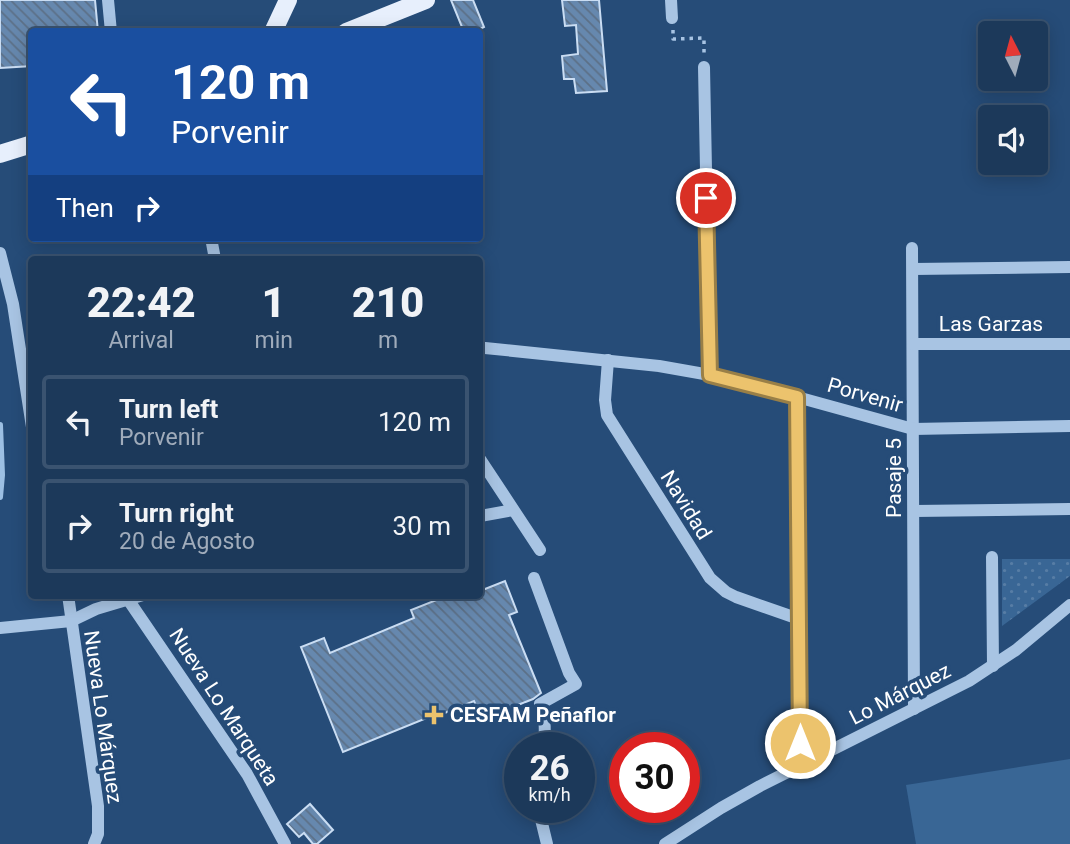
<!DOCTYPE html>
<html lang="en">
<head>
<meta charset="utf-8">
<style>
	:root { --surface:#1c395a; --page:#254060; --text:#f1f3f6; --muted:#a0acbb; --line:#3a5370 }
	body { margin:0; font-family:Roboto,sans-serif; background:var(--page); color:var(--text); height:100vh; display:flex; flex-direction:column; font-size:26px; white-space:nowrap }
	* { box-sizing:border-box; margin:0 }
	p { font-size:23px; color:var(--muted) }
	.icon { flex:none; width:38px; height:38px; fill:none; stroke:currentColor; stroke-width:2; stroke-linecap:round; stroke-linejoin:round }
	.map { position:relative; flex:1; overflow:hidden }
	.sheet { position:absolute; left:28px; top:256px; width:455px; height:343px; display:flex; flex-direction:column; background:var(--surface); border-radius:7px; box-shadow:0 4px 18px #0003,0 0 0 2px var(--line) }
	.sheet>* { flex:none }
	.hud { position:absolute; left:28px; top:28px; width:455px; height:214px; border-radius:7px; box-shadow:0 4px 18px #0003,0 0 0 2px var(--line); background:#1a4fa0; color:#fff; overflow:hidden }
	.needle { width:46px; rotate:354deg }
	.controls { position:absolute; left:978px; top:21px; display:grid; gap:14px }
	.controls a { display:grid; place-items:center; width:70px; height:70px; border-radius:7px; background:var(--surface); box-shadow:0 4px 18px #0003,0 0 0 2px var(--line); font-size:35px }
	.speed { position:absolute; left:504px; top:732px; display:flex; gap:14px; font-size:35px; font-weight:700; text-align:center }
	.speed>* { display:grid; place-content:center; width:91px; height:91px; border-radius:50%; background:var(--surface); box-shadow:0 4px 18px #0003,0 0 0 2px var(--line); line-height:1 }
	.speed small { font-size:18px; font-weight:400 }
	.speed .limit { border:10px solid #d22; background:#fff; color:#111 }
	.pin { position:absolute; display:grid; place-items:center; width:60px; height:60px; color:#fff; margin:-30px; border:4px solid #fff; border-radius:50%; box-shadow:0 2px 7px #0007 }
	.me { position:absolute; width:77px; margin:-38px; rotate:0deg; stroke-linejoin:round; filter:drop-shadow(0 0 5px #0008) }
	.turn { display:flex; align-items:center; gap:24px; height:147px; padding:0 28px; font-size:32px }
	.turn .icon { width:91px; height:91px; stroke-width:2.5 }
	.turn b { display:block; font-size:49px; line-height:60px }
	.then { display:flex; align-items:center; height:66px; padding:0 28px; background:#0003; gap:14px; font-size:26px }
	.eta { display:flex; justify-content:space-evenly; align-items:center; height:119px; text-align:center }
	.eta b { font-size:42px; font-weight:800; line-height:49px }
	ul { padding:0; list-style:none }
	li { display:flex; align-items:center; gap:21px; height:94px; margin:0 14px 10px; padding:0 14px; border:4px solid var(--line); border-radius:7px }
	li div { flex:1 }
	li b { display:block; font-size:26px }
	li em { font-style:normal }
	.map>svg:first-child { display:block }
</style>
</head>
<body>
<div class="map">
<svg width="1070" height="844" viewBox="0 0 1070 844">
	<defs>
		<pattern id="grass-dots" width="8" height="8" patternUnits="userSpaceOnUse" patternTransform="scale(1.75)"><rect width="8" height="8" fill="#396695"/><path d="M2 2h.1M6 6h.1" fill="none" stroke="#577da5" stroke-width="1.8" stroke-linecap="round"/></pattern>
		<pattern id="building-back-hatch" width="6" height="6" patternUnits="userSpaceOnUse" patternTransform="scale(1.75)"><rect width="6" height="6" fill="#6688ae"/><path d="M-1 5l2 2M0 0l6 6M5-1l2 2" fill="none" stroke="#5c7087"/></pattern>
	</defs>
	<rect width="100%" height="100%" fill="#264c78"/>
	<!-- grass -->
	<path fill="url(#grass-dots)" d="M1002,559H1070V576L1002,626Z"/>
	<!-- pitch -->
	<path fill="#396695" d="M1070,759V844H916L906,785Z"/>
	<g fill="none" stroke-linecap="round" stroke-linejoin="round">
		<!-- stream -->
		<path stroke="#9cbfe3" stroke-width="6" d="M0,425L2,475L0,497"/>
	</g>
	<!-- building -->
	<g fill="url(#building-back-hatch)" stroke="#caddf3" stroke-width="2">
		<path d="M0,0H95L98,32H32V66L0,68Z"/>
		<path d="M451,0H473L484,27L474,32H464Z"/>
		<path d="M562,0H599L607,91L576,93L574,79H564L562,56L578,54L576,25L565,26Z"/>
		<path d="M505,581L517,612L509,615L541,693L533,699L482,719L474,701L430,719L429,717L343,752L301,647L324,638L330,653L414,618L411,610L449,595H480V591Z"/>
		<path d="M310,804L333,830L317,844H313L304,833L299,837L287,824Z"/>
	</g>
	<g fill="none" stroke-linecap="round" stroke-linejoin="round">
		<!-- path -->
		<path stroke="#a8c4e3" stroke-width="3.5" stroke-dasharray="3.5 5" stroke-linecap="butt" d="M673,30V39L704,38V54"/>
		<!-- minor -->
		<g stroke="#a8c4e3" stroke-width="12">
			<path d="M108,0L111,32"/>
			<path d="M671,0L672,18"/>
			<path d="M704,67L710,375"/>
			<path d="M211,238L215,259"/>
			<path d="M912,248L914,709"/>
			<path d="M0,253L13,304L32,427"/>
			<path d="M913,269L1070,267"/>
			<path d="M913,344H1070"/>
			<path d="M485,348L659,366L710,375L797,397L913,429L1070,426"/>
			<path d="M608,360L605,400L607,415L710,578L726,592L736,597L799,619"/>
			<path d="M797,397L801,766"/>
			<path d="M480,459L540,550"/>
			<path d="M914,511L1070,509"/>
			<path d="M480,516L513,510"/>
			<path d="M992,557L993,666"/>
			<path d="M534,578L569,673L576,684L540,704C544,719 548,732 541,747"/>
			<path d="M68,595L98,806V834L94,844"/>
			<path d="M125,595L247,774L285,844"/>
			<path d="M0,628L71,621L96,609L143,595"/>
			<path d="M538,807L547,844"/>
			<path d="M665,844L721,808L760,786L969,681L1016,650L1070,605"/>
		</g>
		<!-- major -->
		<g stroke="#e7effc" stroke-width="18">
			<path d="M273,32L288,0"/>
			<path d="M346,32L426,0"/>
			<path d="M0,154L32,144"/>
		</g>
	</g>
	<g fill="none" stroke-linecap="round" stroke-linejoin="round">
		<!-- route casing -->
		<g stroke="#997f47" stroke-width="18">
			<path id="route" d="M706,198L710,375L797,397L800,743"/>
		</g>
		<!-- route -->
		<use href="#route" stroke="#ecc36d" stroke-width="12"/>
	</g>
	<!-- markers -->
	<path fill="#ecc36d" stroke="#264c78" stroke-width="2.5" d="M430.5 704.5h7v7h7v7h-7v7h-7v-7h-7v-7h7z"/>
	<g text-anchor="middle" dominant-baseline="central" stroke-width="7" stroke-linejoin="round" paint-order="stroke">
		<!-- street labels -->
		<g font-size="21" fill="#fff" stroke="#264c78">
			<text x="991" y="324">Las Garzas</text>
			<text transform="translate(865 395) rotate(16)">Porvenir</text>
			<text transform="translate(894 478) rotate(-90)">Pasaje 5</text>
			<text transform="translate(686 505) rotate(58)">Navidad</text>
			<text transform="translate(900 694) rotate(-27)">Lo Márquez</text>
			<text transform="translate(224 707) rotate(57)">Nueva Lo Marqueta</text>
			<text transform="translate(103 717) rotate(82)">Nueva Lo Márquez</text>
		</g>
		<!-- poi labels -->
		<g font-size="21" font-weight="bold" fill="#fff" stroke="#264c78" text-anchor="start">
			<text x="450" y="715">CESFAM Peñaflor</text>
		</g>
	</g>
</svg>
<div class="controls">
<a><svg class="needle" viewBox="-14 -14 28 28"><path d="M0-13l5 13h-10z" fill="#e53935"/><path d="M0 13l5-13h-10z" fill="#a0acbb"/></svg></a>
<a><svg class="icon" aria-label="sound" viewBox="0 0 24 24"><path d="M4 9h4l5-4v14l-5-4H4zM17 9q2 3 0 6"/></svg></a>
</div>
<div class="speed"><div>26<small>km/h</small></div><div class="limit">30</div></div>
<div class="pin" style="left:706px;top:198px;background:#d93025"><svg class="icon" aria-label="arrive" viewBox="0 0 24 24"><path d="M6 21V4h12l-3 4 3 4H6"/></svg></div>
<svg class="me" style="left:800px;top:743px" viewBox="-20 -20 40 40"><circle r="17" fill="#ecc36d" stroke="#fff" stroke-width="3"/><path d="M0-11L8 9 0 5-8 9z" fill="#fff"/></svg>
<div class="hud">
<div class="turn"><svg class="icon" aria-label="left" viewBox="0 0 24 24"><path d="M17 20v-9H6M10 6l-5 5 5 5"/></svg><div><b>120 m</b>Porvenir</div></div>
<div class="then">Then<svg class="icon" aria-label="right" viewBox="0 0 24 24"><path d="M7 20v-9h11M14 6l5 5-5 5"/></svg></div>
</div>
<section class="sheet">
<div class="eta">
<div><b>22:42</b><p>Arrival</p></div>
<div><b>1</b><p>min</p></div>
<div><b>210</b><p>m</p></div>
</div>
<ul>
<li><svg class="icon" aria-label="left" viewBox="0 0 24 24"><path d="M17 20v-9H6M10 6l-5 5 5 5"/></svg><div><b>Turn left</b><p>Porvenir</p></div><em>120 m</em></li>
<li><svg class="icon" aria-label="right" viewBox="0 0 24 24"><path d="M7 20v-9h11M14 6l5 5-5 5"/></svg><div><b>Turn right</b><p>20 de Agosto</p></div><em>30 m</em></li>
</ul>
</section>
</div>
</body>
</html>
